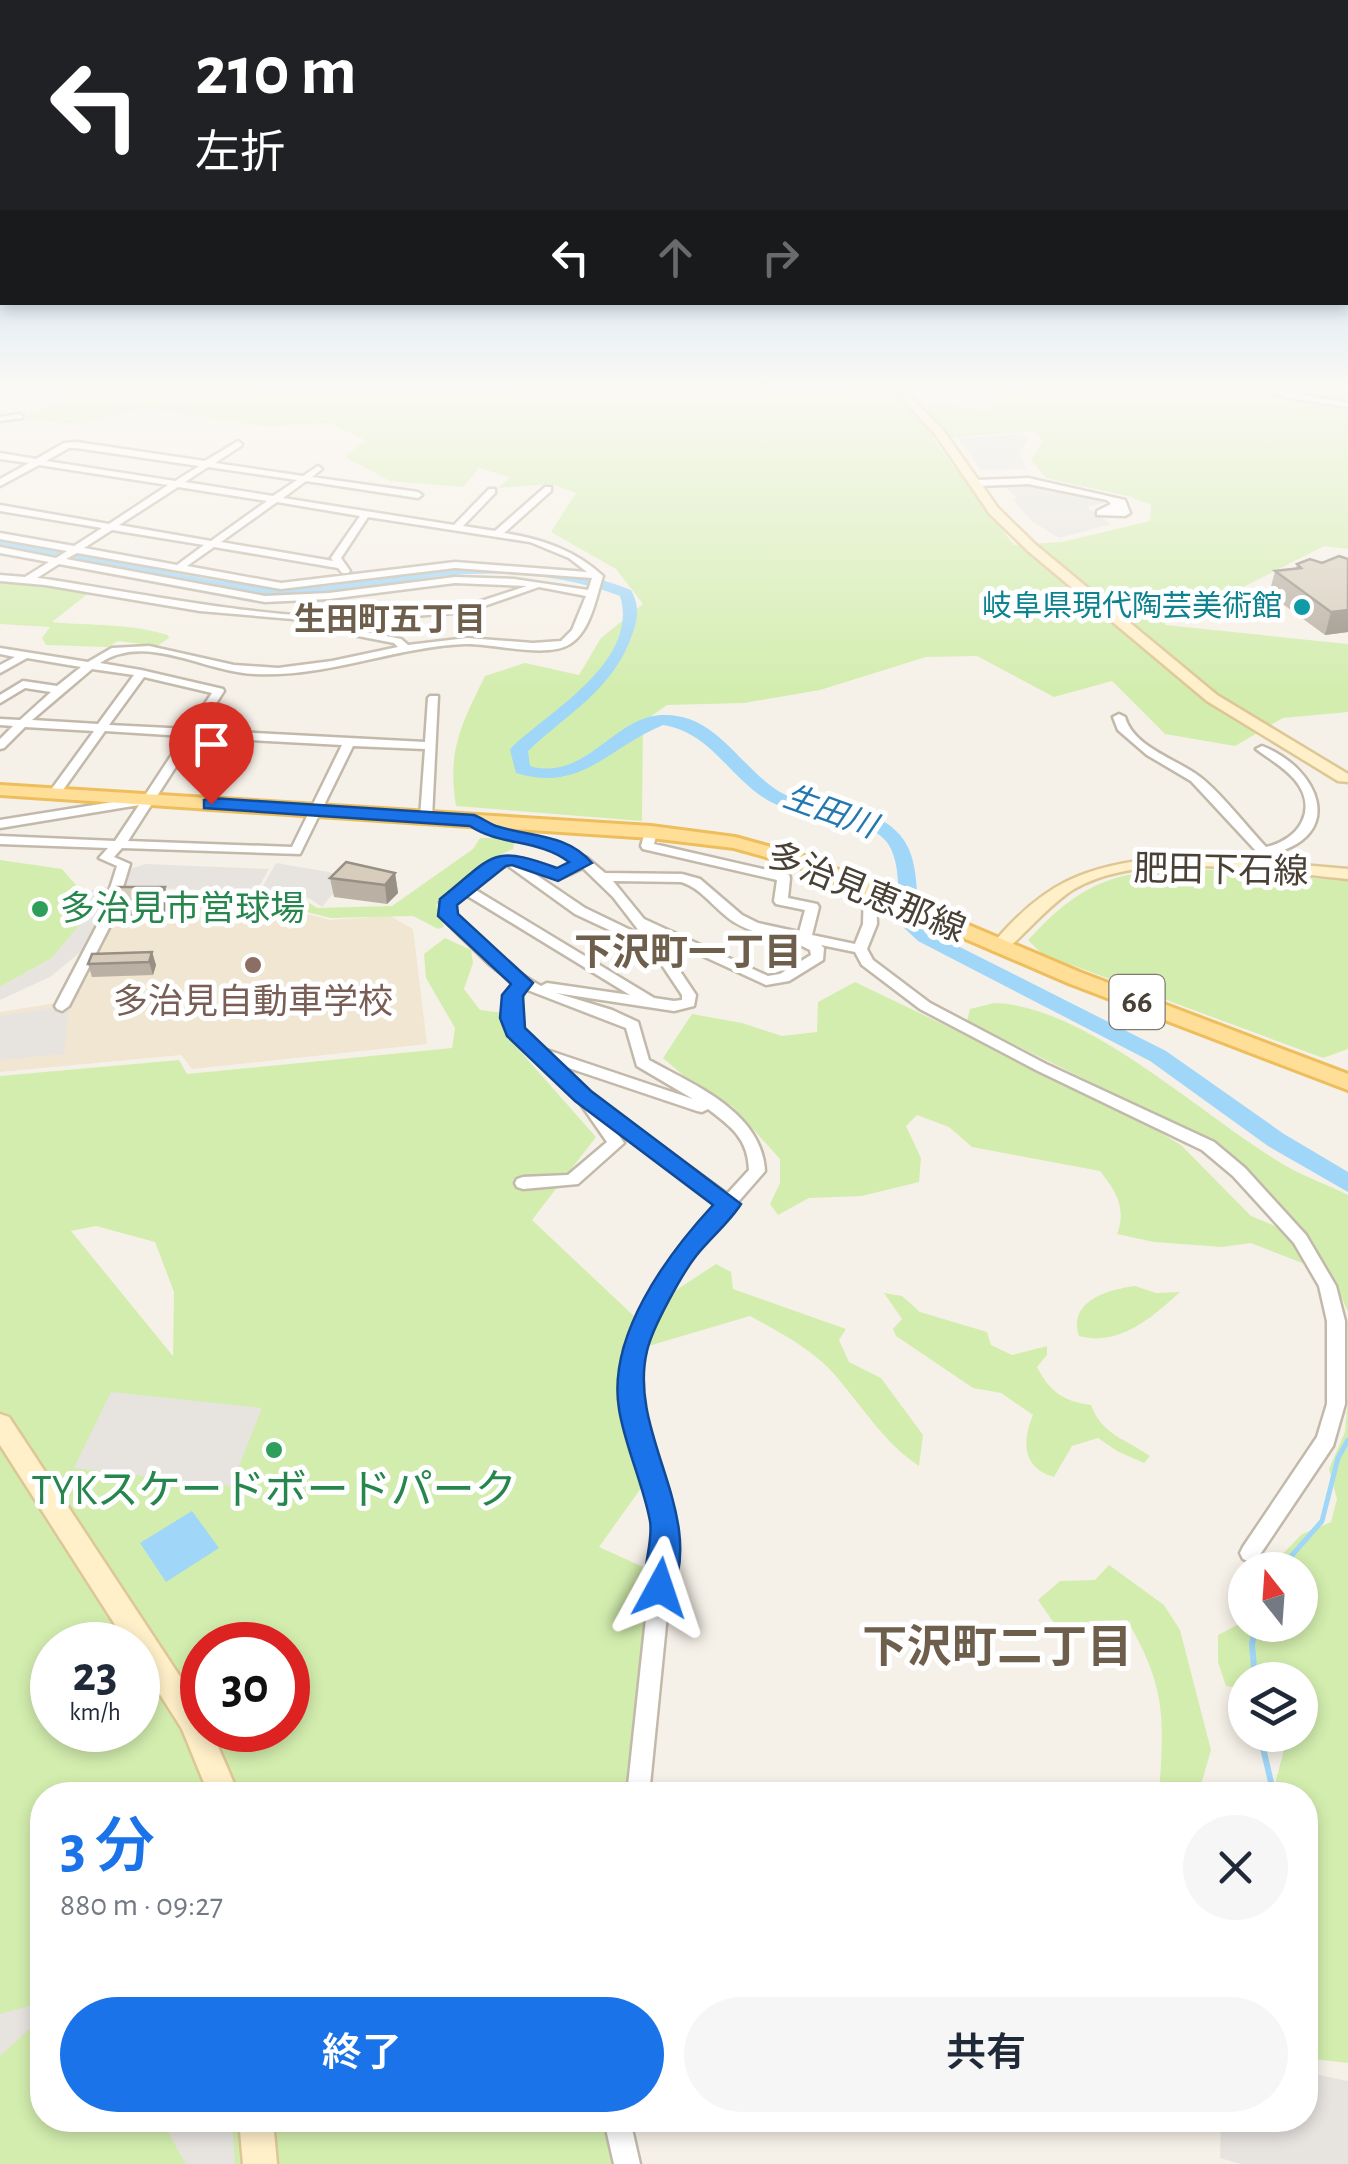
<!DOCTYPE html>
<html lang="ja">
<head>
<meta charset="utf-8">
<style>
	:root { --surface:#fff; --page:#f6f6f7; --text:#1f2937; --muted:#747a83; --accent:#1a73e8 }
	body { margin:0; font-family:"Alegreya Sans","Noto Sans JP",sans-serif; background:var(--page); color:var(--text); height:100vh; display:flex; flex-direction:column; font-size:38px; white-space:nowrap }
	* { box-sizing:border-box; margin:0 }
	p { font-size:32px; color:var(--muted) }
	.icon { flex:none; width:55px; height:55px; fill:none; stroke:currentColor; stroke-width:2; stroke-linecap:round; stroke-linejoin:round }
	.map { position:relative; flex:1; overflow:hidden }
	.drawer { position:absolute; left:30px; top:1782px; width:1288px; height:350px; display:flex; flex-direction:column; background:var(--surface); border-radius:40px; box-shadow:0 5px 15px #0003 }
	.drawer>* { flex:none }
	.top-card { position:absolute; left:0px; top:0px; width:1350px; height:305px; box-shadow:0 5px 15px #0003; background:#202124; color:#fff; overflow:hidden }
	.needle { width:65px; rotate:343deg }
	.buttons { position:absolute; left:1228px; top:1552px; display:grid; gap:20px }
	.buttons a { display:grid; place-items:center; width:90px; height:90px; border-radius:50%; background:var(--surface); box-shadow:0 5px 15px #0003; font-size:50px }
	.speed { position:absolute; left:30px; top:1622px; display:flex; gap:20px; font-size:50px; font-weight:700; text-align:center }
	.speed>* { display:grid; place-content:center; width:130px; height:130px; border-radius:50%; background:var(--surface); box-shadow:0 5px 15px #0003; line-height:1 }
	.speed small { font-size:25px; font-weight:400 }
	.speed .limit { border:15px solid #d22; background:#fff; color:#111 }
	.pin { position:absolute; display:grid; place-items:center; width:85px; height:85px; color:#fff; margin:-102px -42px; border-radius:50% 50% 50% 0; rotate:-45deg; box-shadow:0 0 10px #0007 }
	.pin .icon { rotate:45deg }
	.me { position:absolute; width:110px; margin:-55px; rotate:5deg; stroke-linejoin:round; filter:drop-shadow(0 0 8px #0008) }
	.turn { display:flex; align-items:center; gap:35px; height:210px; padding:0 30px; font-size:45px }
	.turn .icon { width:130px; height:130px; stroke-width:2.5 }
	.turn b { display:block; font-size:70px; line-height:85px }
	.lanes { display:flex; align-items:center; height:95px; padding:0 30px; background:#0003; justify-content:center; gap:50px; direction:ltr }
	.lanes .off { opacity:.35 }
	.round { display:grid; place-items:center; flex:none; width:105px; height:105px; border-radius:52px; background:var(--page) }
	.head { display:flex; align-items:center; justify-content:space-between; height:170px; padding:0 30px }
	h1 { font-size:60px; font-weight:600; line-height:75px; color:var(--accent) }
	.action { display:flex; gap:20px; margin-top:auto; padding:20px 30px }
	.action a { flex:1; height:115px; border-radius:60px; background:var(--accent); color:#fff; font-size:40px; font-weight:600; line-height:115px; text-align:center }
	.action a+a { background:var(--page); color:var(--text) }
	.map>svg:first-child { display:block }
</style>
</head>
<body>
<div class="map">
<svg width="1348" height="2164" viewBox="0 0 1348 2164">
	<rect width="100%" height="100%" fill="#f6f1e8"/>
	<!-- education -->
	<path fill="#f0e6d1" d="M159,890L218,892L200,917L245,908L277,906L330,920L390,916L413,929L427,1044L192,1069L181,1055L0,1072V1012L69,1001L114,921L168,920L174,906Z"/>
	<!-- green -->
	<g fill="#d3edae" fill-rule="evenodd">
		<path d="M85,390H815L988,410L999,390H1348V549L1324,546L1210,604L1166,611L1165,625L1348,644V712L1283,718L1235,746L1165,734L1112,681L1054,697L977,656L926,657L820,690L744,703L667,705L643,722L642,821L456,806C447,751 461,725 485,676L525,663L579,675L601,638L643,604L616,569L551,532L576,493L551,484L498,488L510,477L479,468L463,487L390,481L345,457L366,440L329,423L264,426L144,408L83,424L17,420ZM1035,431L1043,441L1031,460L1046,478L1128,496L1151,505L1150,521L1062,542L1014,545L933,439Z"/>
		<path d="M0,581L39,583L90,592L52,622C92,626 129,623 168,635L169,638L157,646L118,641L108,647L46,645L42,638L50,627L0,624Z"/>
		<path d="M515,837L513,849C481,862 464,885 436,905L444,927L438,929L413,916L331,918L270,903L207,916L203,912L235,895L263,893L303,899L317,908L392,906L473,849L480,838Z"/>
		<path d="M0,860L62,869L82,892L78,927L52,958L0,987Z"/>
		<path d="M1211,870L1348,881V1049L1323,1058L1042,954L1028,940C1087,875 1126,868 1211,870Z"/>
		<path d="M445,938L471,950L473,963L464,989L480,1010L504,1013V1033L596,1137L532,1220L635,1317L716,1264L731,1272L733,1289L846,1329L839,1340L849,1362L881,1378L923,1435L919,1466C883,1442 863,1407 834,1374C812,1349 779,1332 750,1316L645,1347V1399L636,1433L649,1477L599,1547L652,1571L626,1795H42V2120H604L612,2164H0V1076L179,1060L187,1074L452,1048L455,1028L426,978L424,954ZM96,1226L155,1242L174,1292L173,1356L71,1231ZM52,1645H138V1730H52ZM202,1645H288V1730H202Z"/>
		<path d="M855,982L1128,1113L1181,1145L1251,1216L1275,1226L1291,1239L1307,1265L1251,1243L1222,1247L1154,1242L1117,1234C1127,1209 1116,1191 1100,1171L972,1147L949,1127L917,1115L906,1126L921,1158L919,1182L862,1196L809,1198L778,1215L770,1204L780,1183V1159L733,1107L693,1084L663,1058L692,1014L742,1023L782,1036L817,1032L818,1002Z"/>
		<path d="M994,1003C1087,1005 1205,1119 1286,1166C1305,1177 1328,1185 1348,1195V1312C1320,1246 1275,1195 1222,1147L967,1021L970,1009Z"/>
		<path d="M1135,1286L1156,1293L1180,1292C1152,1318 1118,1347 1079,1336C1068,1301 1107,1290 1135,1286Z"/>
		<path d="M884,1293L902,1296L920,1312L987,1332L991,1345L1012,1355L1047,1346V1355L1037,1367C1050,1392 1063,1401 1091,1405C1102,1435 1126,1439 1150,1456L1144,1463L1117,1451L1098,1438L1072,1446L1054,1477C1022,1468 1022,1441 1033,1415L1001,1393L973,1388L896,1336L893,1329L902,1319Z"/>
		<path d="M1348,1399V2063L1305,2058V1795H1272L1288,1735H1300V1680H1245V1689L1226,1686L1218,1662V1635L1241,1623L1245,1610V1625H1300V1570H1267L1302,1534L1331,1522L1337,1499L1329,1469L1345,1432Z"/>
		<path d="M1109,1565L1164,1605L1180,1630L1211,1750L1198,1795H1159C1164,1718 1167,1689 1127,1620L1090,1621L1061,1633L1038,1600L1060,1581L1095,1580Z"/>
	</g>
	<!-- parking -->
	<g fill="#e7e4e0">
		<path d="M1022,434L1029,440L1019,453L1027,469L981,470L958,438Z"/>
		<path d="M1019,483L1103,498L1104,503L1087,507L1111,524L1059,538L1032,521L1013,500L1018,498L1003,486Z"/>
		<path d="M276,863L329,872L345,879L322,907L309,898L260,891Z"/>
		<path d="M145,864L269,869L256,892L125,887L130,869Z"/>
		<path d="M113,886L89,945L50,977L0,1000V987L52,958L78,927L82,892Z"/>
		<path d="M69,1005L64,1054L0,1060V1016Z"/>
		<path d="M111,1392L262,1408L231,1486L74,1468Z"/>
		<path d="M42,2002V2018L0,2056V2014Z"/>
		<path d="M1305,2072L1348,2081V2164H1241L1220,2158L1221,2123L1240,2127L1239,2120H1305Z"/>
		<path d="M161,2120H232L235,2164H186Z"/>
	</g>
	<!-- water -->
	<path fill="#a0d6f7" d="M192,1511L219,1548L166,1582L140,1543Z"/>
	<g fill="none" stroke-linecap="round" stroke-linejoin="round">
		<!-- stream-far2 -->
		<path stroke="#a0d6f7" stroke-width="2.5" d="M1298,394L1348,399"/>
		<!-- stream-far1 -->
		<path stroke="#a0d6f7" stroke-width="5" d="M1279,1570L1322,1521L1338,1458L1348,1440"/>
		<!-- stream -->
		<g stroke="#a0d6f7" stroke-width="6">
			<path d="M1255,1680L1252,1644L1256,1625"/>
			<path d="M1260,1735L1274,1795"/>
		</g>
		<!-- river -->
		<path fill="#a0d6f7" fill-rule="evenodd" d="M0,538C95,551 189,583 285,588C329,590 371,577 414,571C486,560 562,563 631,590C640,606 638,619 632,635C613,690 568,713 528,751L530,766C585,782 614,717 661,715C716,712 739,767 780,792C815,813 872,801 900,835C921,860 914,893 921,923L932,933L1166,1051L1284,1134L1348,1172V1192L1268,1146L1150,1061L918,941L901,925C896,900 903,862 886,841C859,810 803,820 769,801C728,777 712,733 663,725C607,748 582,793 516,773L510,750L513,746C551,711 640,660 620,596C554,570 478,569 408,581C368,587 328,598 287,597C190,593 95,560 0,546Z"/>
		<!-- street casing -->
		<g stroke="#c2b9aa" stroke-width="5">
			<g id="street">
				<path d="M1265,390H1275L1348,403V407L1283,397Z"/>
				<path d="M19,414L23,416L22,418L0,421V417Z"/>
				<path d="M238,441L242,444L241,446L215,463L303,476L318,466L322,469L312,477L418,492L422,495L418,498L306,481L283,498L454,525L489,489H495V493L463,526L495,531L545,487H551V491L504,533C542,539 575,550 603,576C596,597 591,631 570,644C547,659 493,643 465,644C394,647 326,678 254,674C204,672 146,632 100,663L141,670L223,689L224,691L199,730L425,742L428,698L430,696H438L432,818L426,822L420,818L425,749L353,746L300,854L122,848L114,857L130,864L113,920L69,1006L62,1011L57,1009L55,1006L100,920L117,866L99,858L108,848L0,844V836L115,841L139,805L0,828V820L144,797L184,736L105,731L58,797H50L48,794L94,731L25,727L4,748L0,749V739L13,726L0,725V719L20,720L51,692L25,688L0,703V695L23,681L57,686L81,667L27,658L0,673V665L15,657L0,654V648L88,662L112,648L149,646L234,665L278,668L332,661L398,647L394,643L353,635L351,620L328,622L200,611L45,585L0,581V575L25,577L49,562L0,553V547L56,558L67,551L0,539V533L74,546L102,528L0,511V505L109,524L168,485L39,465L0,486V479L29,463L0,459V453L36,459L64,443L76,442L205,461ZM69,448H76L199,466L175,481L46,461ZM208,467L297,480L273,496L185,482ZM178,487L267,501L211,541L119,525ZM277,502L360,516L331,558L333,561L221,542ZM368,517L530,542L569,558L587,572L455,562L281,583L187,566L214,547L338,568L342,573H348L350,571L341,558ZM112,530L204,545L177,565L84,548ZM77,553L281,589L455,568L592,578L588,590L514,579L455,577L329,593L265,596L66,559ZM59,564L265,602L329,599L455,583L527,586L466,606L361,614L356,610C329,633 86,583 37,578ZM539,587L586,596L572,630L561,641L533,643L467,638L408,645L401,639L362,631L361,620L467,612ZM92,669L134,675L98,724L32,720ZM144,677L212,693L188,729L109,725ZM195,737L342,745L292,847L128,841Z"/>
				<path d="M1028,478L1125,500L1130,513L1125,516L1097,515V511L1111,504L1107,500L1028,484L976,486L972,483L976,480Z"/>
				<path d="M1119,714L1125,717C1133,746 1173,758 1196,774C1217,788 1247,827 1266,847C1299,840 1319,809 1295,780C1284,767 1269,759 1256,749L1262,746C1319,768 1348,836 1270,854L1272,868L1271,871H1261L1257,852L1191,781L1147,755L1118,730L1113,717Z"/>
				<path d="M474,817L500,828L556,842L587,858L605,873L682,874L700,879L742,915L758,923L799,932L805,910L776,904L774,901L777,880L643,849L641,846L645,832L651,828L655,829L657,832L654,844L789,875L790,878L788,898L817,904L819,907L812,935L855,944L863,924L864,891L871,887L876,888L877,924L867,949L873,960L930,1003L1046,1064L1214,1142L1245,1168L1306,1235L1336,1286L1345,1321V1404L1333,1446L1257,1559L1250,1562L1243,1559L1240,1553L1243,1547L1317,1437L1327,1404V1321L1319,1286L1294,1243L1233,1176L1202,1150L1036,1070L920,1009L862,965L855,952L821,945L824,948L823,960L789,981L766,985L655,934L696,995L694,1006L674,1011L556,993L612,1010L638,1022L649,1060C694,1085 762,1112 765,1171L690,1257L642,1349L639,1381L642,1411L676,1525L649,1795H627L656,1525L624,1411L621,1381L624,1349L678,1249L718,1204L611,1124L624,1143L578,1184L523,1189L517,1187L515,1183L517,1179L523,1177L568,1175L607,1142L578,1100L508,1030L505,1005L515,984L489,964L443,919L440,903C448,896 457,890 465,883C503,851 512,853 558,870L575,862L548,847L491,833L468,821ZM507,865L575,914L652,950L682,995V1000L674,1001L654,998L474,889L492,873ZM526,868L559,879L583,868L613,897L643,936L585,908ZM613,881L681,882C702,888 715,910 734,922C757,936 772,934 797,940L798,944L810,950L811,955L780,974L768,976L644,919ZM466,895L630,995L547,983L541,986C507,968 482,941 455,915L454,904ZM525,989L626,1028L637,1066L693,1099L544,1049L522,1028L519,1005ZM560,1065L697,1111L702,1112L708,1109C732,1127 748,1139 749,1170L727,1194L599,1100L593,1099Z"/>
				<path d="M604,2120H630L640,2164H614Z"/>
			</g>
		</g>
		<!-- secondary casing -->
		<g stroke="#ddc796" stroke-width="5">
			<g id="secondary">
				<path d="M894,390H904L943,430L998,508L1036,545L1217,695L1348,774V782L1338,781L1207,701L1028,551L990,514L935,434Z"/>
				<path d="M1164,858L1244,860L1348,869V879C1270,872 1144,848 1074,889C1049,905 1028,931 1005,951H993L990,947C1042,884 1084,865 1164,858Z"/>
				<path d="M0,1414L9,1417L202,1710V1730H211L239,1795H209L182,1729L138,1660V1645H128L0,1445Z"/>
				<path d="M239,2120H273L277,2164H243Z"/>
			</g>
		</g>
		<!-- primary casing -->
		<g stroke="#eebe5d" stroke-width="6">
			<path id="primary" d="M0,785L651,826L735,837L808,857L1082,973L1348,1074V1090L1068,983L794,865L734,848L651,838L0,795Z"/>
		</g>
		<!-- street -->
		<use href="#street" fill="#fff" fill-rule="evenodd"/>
		<!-- secondary -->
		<use href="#secondary" fill="#fff0c9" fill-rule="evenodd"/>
		<!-- primary -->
		<use href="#primary" fill="#ffde98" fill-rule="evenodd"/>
	</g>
	<!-- wall -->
	<g fill="#bab0a3">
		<path d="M1348,559V632L1325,635L1269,594L1275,571L1296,568L1297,564Z"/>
		<path d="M395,873L398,893L387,904L334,897L330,878Z"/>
		<path d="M165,887L170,906L165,919H117L112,900Z"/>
		<path d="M152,952L156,965L153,975L92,977L88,964Z"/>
	</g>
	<!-- shaded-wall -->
	<g fill="#979084">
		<path d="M1348,610V632L1325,635L1331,612Z"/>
		<path d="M395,873L398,893L387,904L385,885Z"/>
		<path d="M165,887L170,906L165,919L160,900Z"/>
		<path d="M152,952L156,965L153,975L149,962Z"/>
	</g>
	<!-- building -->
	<g fill="#d8cdbd" stroke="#979084" stroke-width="2.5">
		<path d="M1339,556L1348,559V610L1331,612L1275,571L1301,568L1297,564L1310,559L1322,563Z"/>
		<path d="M346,862L395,873L385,885L330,878Z"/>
		<path d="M116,887H165L160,900H112Z"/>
		<path d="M152,952L149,962L88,964L92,954Z"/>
	</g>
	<!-- sky -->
	<linearGradient id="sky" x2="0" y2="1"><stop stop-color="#8bc2ee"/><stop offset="0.56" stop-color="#fbf9f5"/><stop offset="1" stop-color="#fbf9f5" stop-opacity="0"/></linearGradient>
	<rect width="1348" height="692" fill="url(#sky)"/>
	<!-- route -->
	<path fill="#1a73e8" stroke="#114b97" stroke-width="2.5" d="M211,798L474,815C482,818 488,823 496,826C530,837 566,833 592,863L558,881L512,865L506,866L457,905L458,914L533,983L523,996L525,1028L591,1091L741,1204C729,1223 710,1238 696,1256C682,1274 652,1328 647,1351C627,1434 708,1515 670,1598L660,1602L649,1598C638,1574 654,1546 650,1521C643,1483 625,1447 619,1409C607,1336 666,1256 713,1205L575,1101L507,1036L500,1018L502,995L511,984L438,916L440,899C493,857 490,843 557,868L569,862C539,839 500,846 470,826L204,808V800Z"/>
	<!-- markers -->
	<circle fill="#0f9aa8" stroke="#fff" stroke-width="4" cx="1302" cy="607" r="10"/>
	<g fill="#2e9e5b" stroke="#fff" stroke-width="4">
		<circle cx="40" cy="909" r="10"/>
		<circle cx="274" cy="1450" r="10"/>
	</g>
	<circle fill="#8d6e63" stroke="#fff" stroke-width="4" cx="253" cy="965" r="10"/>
	<g text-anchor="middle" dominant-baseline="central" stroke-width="10" stroke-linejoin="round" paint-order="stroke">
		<!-- far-culture labels -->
		<g font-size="30" fill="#0d838f" stroke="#fff" text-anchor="end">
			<text x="1282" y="607">岐阜県現代陶芸美術館</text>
		</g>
		<!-- far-neighbourhood labels -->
		<g font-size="32" font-weight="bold" fill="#6e5f4c" stroke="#fff">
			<text x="390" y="620">生田町五丁目</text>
		</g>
		<!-- far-water labels -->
		<g font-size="32" font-style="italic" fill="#2278af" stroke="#fff">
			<text transform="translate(830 812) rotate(20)">生田川</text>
		</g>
		<!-- shield labels -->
		<rect fill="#fff" stroke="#807a72" stroke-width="2.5" x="1109.5" y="975" width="55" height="54" rx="8"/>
		<g font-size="32" font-weight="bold" fill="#4a4136">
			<text x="1137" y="1002">66</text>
		</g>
		<!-- street labels -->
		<g font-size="35" fill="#4a4136" stroke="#fff">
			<text transform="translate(1221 871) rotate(1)">肥田下石線</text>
			<text transform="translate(866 893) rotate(22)">多治見恵那線</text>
		</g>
		<!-- leisure labels -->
		<g font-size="35" fill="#27864d" stroke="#fff" text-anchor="start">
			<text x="60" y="909">多治見市営球場</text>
		</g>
		<!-- education labels -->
		<g font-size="35" fill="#785e54" stroke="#fff">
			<text x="253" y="1002">多治見自動車学校</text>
		</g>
		<!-- neighbourhood labels -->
		<g font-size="38" font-weight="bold" fill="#6e5f4c" stroke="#fff">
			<text x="688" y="954">下沢町一丁目</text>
		</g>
		<!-- near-leisure labels -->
		<g font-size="42" fill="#27864d" stroke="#fff">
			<text x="274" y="1491">TYKスケードボードパーク</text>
		</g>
		<!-- near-neighbourhood labels -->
		<g font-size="45" font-weight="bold" fill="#6e5f4c" stroke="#fff">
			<text x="997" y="1648">下沢町二丁目</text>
		</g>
	</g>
</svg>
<div class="buttons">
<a><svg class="needle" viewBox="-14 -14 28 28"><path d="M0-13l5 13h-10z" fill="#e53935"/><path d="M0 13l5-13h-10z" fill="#747a83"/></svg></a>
<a><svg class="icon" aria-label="layers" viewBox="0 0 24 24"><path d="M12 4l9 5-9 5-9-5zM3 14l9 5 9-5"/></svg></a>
</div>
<div class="speed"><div>23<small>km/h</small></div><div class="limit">30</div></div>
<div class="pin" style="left:211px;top:804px;background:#d93025"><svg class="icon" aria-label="arrive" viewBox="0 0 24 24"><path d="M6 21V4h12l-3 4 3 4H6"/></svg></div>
<svg class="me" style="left:660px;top:1588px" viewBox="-20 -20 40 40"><path d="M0-17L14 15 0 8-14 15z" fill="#1a73e8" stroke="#fff" stroke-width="4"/></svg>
<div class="top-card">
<div class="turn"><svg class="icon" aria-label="left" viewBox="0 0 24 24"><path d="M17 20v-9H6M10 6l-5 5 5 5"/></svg><div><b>210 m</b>左折</div></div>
<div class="lanes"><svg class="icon" aria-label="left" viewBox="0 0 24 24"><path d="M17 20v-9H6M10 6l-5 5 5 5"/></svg><svg class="icon off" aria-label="ahead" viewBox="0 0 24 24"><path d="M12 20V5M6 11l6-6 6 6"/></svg><svg class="icon off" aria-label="right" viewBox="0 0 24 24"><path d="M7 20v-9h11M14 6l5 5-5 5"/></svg></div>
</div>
<section class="drawer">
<div class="head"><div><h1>3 分</h1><p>880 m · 09:27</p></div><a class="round"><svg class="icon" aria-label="close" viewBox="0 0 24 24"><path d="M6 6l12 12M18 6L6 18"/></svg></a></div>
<div class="action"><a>終了</a><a>共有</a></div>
</section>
</div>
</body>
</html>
